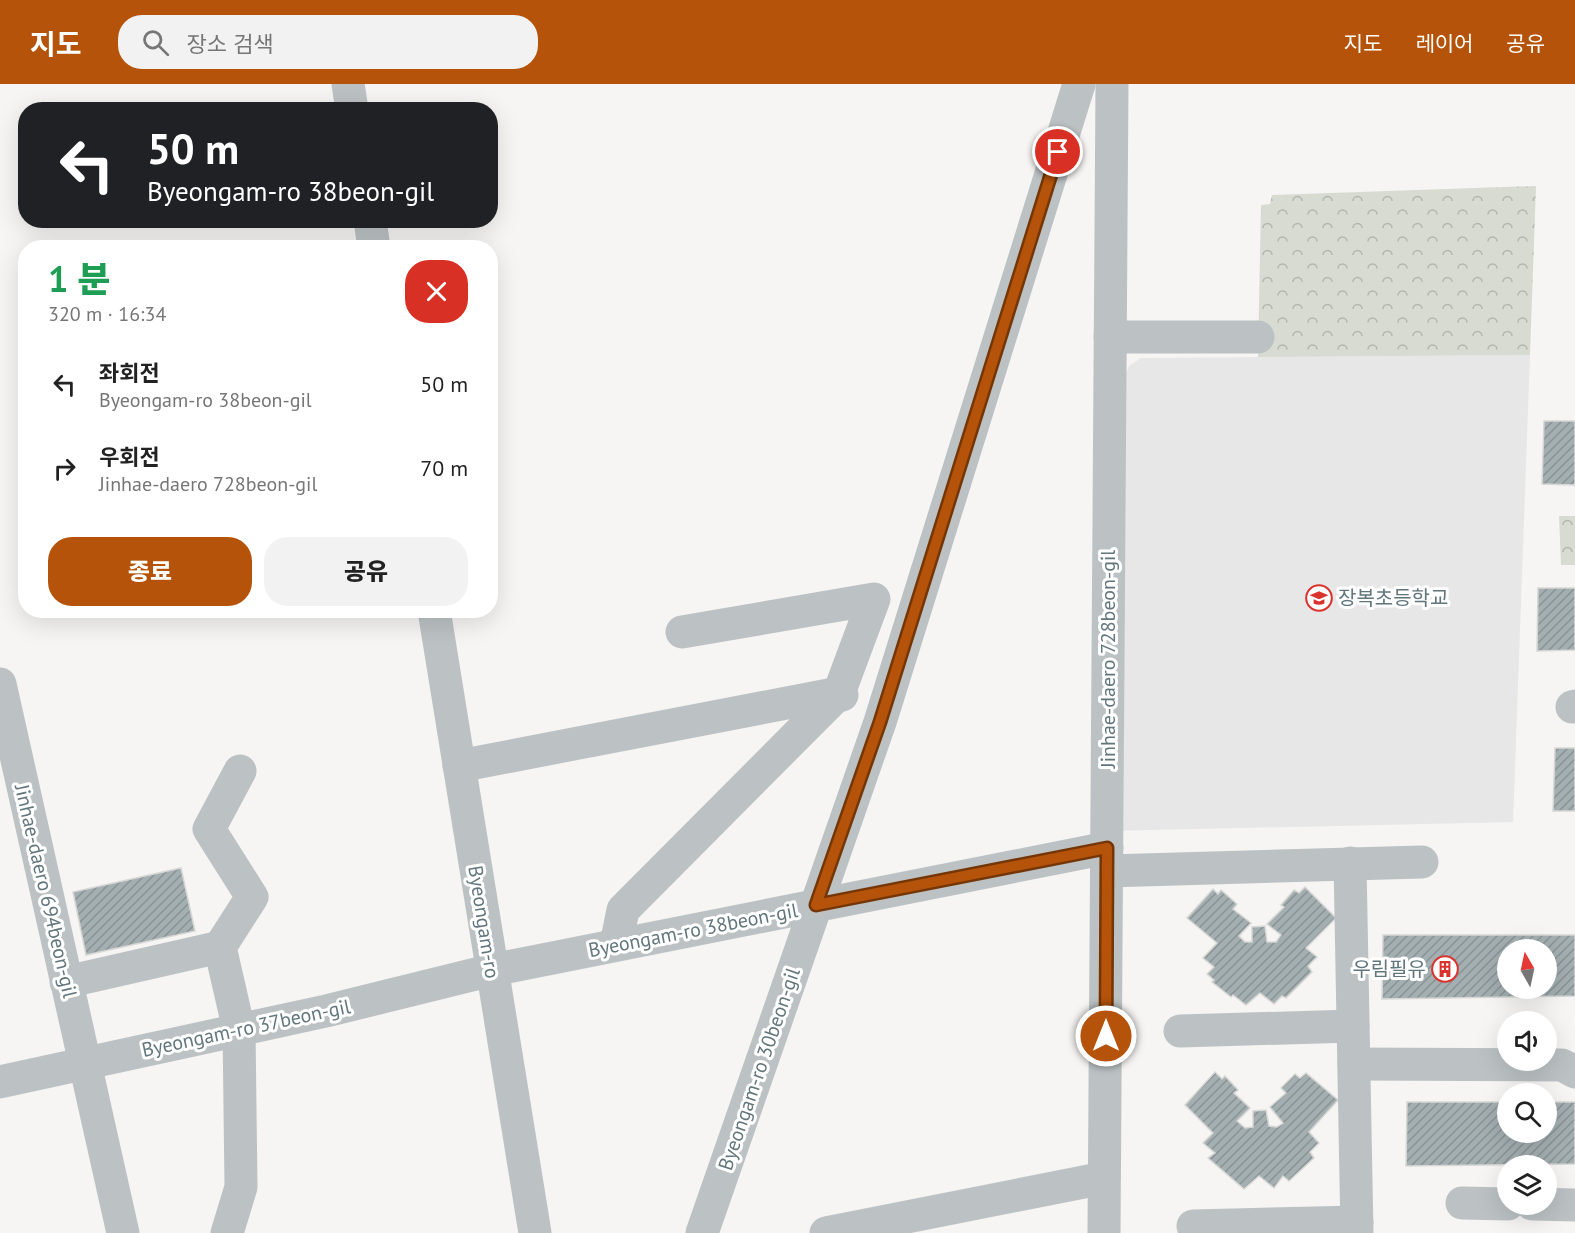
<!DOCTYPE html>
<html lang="ko">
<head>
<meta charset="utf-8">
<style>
	:root { --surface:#fff; --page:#f2f2f2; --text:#222; --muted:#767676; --accent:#b45309 }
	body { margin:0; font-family:"PT Sans","Noto Sans KR",sans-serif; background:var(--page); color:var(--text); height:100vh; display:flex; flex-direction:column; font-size:22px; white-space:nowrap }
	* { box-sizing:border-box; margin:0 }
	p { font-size:20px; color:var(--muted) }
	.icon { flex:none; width:33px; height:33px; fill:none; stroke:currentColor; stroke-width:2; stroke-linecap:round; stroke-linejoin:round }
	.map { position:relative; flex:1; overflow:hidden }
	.panel { position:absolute; left:18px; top:156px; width:480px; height:378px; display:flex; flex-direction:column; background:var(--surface); border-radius:24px; box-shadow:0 6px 24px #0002 }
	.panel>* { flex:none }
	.top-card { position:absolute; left:18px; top:18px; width:480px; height:126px; border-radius:24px; box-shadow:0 6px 24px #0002; background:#202124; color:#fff; overflow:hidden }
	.needle { width:39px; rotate:351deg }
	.controls { position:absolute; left:1497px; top:855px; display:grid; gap:12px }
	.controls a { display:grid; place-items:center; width:60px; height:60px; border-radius:50%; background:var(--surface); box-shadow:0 6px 24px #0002; font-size:30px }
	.pin { position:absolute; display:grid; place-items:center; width:51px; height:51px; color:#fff; margin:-26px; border:3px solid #fff; border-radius:50%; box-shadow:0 2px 6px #0007 }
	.me { position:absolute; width:66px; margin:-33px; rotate:0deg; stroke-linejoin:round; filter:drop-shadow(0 0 4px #0008) }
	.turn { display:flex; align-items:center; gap:21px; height:126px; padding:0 30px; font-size:27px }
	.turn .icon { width:78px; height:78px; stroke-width:2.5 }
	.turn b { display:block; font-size:42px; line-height:51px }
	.round { display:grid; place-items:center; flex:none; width:63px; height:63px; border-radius:24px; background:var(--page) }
	.headline { display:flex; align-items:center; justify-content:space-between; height:102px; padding:0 30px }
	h1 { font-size:36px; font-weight:800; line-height:45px; color:#1e9e55 }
	.action { display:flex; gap:12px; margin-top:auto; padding:12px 30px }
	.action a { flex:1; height:69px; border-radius:24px; background:var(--accent); color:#fff; font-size:24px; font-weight:800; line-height:69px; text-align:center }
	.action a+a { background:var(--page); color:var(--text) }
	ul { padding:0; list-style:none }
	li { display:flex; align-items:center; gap:18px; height:84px; padding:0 30px }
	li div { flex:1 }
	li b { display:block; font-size:22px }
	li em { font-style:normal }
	header { display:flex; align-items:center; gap:36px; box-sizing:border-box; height:84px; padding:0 30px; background:var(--accent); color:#fff }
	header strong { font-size:28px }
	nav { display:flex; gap:33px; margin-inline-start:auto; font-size:21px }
	.search { width:420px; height:54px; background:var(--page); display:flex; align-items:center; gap:15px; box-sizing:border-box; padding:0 21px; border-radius:24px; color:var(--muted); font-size:22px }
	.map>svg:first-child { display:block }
</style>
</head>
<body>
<header>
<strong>지도</strong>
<div class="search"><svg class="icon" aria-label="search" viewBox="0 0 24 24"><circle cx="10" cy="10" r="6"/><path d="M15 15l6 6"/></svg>장소 검색</div>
<nav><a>지도</a><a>레이어</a><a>공유</a></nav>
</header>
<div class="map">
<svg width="1575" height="1149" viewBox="0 0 1575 1149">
	<defs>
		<pattern id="forest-crowns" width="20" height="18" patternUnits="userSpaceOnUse" patternTransform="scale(1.5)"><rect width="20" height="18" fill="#d7dbd2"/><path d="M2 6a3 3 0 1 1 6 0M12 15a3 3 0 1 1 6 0" fill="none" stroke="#b2b6af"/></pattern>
		<pattern id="building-hatch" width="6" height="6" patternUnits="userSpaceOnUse" patternTransform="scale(1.5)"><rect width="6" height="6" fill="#a4afb2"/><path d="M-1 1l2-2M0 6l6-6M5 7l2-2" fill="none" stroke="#899396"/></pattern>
	</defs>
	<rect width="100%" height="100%" fill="#f6f5f3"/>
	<!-- built -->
	<path fill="#e6e7e6" d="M1530,271L1513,738L1107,747L1126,290L1129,282L1141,274H1148Z"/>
	<!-- forest -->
	<g fill="url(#forest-crowns)">
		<path d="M1536,102L1530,271L1258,273L1261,121L1270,120L1272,111Z"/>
		<path d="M1559,432H1575V481H1561Z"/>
	</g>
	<!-- building -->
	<g fill="url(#building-hatch)" stroke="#d7d7d5" stroke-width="1.5" fill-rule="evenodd">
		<path d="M1544,337H1575V401L1542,400Z"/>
		<path d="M1538,504H1575V566L1537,567Z"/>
		<path d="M1555,664H1575V727H1553Z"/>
		<path d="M181,784L195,847L86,871L73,808Z"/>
		<path d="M1305,803L1336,834L1306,864L1317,873L1308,882L1312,888L1286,914L1282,912L1274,920L1260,909L1246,921L1233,911L1231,913L1212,898L1214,896L1207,890L1214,883L1203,874L1217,859L1187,834L1213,805L1218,810L1221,806L1237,820L1233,825L1251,839L1239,852L1245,858H1252V843L1265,842L1267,858H1276L1281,851L1267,840L1284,823L1281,821L1294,806L1299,809Z"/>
		<path d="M1383,851H1575V912L1382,915ZM1508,866H1546V904H1508Z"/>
		<path d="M1215,988L1222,995L1225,992L1238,1006L1234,1009L1250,1024L1237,1037L1245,1044L1253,1043V1027L1266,1026L1269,1042L1277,1043L1283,1039L1270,1023L1286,1009L1281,1004L1295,990L1300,994L1306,989L1338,1016L1309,1048L1319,1059L1310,1068L1314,1074L1289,1097L1283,1092L1274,1104L1259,1092L1244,1105L1208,1074L1215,1069L1203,1059L1213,1049L1185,1021Z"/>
		<path d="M1407,1018H1508V1048H1546V1018H1575V1080L1406,1082Z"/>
	</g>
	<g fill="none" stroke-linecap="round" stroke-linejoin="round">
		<!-- minor -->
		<g stroke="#bcc2c4" stroke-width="33">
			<path d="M348,0L352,26"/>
			<path d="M370,136L374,164"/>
			<path d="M1110,253H1258"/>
			<path d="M434,526L535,1149"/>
			<path d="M0,600L123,1149"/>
			<path d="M1572,623L1575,622"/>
			<path d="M459,682L839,609L842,611"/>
			<path d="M1350,779L1357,1149"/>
			<path d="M1107,787L1422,778"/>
			<path d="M616,861L623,826L839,609L874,515L682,548"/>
			<path d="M66,898L220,863"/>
			<path d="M1180,947L1353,942"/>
			<path d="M1354,980L1562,981L1575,988"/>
			<path d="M0,998L326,927L492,886L1107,764"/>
			<path d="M1462,1119L1508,1120"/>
			<path d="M1532,1120L1575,1121"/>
			<path d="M1193,1142L1357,1138"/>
			<path d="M227,1149L241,1103L239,946L220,863L252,813L209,745L240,687"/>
			<path d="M702,1149L880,638L1079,0"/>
			<path d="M826,1149L1104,1094"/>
			<path d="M1104,1149L1112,0"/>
		</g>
	</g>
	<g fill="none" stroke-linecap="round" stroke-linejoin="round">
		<!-- route casing -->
		<g stroke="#753606" stroke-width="15">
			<path id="route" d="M1058,68L880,638L816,821L1107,764L1106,952"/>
		</g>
		<!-- route -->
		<use href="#route" stroke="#b45309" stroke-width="10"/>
	</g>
	<!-- icons -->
	<defs>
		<g id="school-ring" transform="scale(1.35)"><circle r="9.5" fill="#fff" stroke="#da332e" stroke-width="1.5"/><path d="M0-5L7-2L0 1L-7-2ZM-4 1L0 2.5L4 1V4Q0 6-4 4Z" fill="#da332e"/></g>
		<g id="building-ring" transform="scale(1.35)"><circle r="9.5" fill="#fff" stroke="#da332e" stroke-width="1.5"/><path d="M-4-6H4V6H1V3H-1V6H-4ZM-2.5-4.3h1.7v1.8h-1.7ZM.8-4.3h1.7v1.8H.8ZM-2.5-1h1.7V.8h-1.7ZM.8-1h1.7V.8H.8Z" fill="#da332e"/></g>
	</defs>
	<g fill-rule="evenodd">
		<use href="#school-ring" x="1319" y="514"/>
		<use href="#building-ring" x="1445" y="885"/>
	</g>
	<g text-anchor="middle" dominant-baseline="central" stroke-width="6" stroke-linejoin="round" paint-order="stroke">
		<!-- poi labels -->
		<g font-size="20" fill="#62767c" stroke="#fff" text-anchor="start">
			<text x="1338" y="514">장복초등학교</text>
			<text x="1426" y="885" text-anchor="end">우림필유</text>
		</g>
		<!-- street labels -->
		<g font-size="20" fill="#62767c" stroke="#fff">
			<text transform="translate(1108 575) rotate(-90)">Jinhae-daero 728beon-gil</text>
			<text transform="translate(46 807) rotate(77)">Jinhae-daero 694beon-gil</text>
			<text transform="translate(484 838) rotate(81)">Byeongam-ro</text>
			<text transform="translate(693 846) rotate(-11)">Byeongam-ro 38beon-gil</text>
			<text transform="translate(246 944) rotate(-12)">Byeongam-ro 37beon-gil</text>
			<text transform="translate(759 985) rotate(-71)">Byeongam-ro 30beon-gil</text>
		</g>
	</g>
</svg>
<div class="controls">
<a><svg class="needle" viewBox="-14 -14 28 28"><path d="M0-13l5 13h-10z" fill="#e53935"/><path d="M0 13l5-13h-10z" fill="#767676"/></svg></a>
<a><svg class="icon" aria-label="sound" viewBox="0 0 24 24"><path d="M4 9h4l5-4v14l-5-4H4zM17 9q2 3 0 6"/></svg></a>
<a><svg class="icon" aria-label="search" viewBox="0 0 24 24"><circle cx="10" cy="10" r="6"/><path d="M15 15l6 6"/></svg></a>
<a><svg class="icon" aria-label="layers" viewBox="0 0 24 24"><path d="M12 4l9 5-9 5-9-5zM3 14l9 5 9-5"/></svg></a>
</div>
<div class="pin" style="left:1058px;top:68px;background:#d93025"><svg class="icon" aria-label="arrive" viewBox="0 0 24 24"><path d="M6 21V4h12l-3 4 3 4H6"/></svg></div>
<svg class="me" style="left:1106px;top:952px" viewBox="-20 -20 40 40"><circle r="17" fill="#b45309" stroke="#fff" stroke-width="3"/><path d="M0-11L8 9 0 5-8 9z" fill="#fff"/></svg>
<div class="top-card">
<div class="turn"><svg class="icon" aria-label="left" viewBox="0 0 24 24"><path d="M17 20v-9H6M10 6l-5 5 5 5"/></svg><div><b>50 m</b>Byeongam-ro 38beon-gil</div></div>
</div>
<section class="panel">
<div class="headline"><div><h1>1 분</h1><p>320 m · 16:34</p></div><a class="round" style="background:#d93025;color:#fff"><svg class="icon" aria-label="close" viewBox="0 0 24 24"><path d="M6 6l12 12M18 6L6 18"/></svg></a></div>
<ul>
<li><svg class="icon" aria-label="left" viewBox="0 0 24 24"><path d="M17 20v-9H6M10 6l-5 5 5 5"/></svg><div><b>좌회전</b><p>Byeongam-ro 38beon-gil</p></div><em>50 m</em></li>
<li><svg class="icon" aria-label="right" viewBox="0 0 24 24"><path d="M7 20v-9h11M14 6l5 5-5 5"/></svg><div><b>우회전</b><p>Jinhae-daero 728beon-gil</p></div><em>70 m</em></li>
</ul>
<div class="action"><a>종료</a><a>공유</a></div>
</section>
</div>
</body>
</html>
